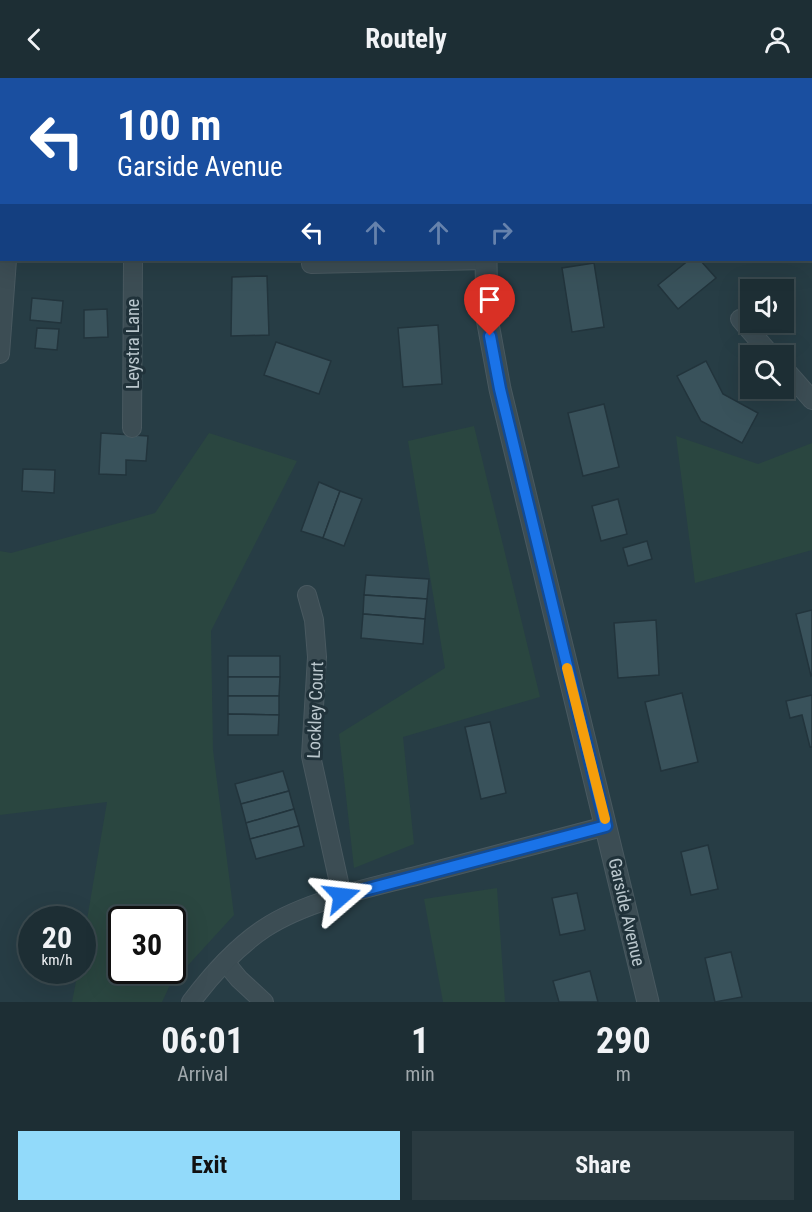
<!DOCTYPE html>
<html lang="en">
<head>
<meta charset="utf-8">
<style>
	:root { --surface:#1d2e34; --page:#2a3a40; --text:#f1f3f6; --muted:#a0a8ac; --line:#3b4a4f; --accent:#92dafa }
	body { margin:0; font-family:"Roboto Condensed",sans-serif; background:var(--page); color:var(--text); height:100vh; display:flex; flex-direction:column; font-size:22px; white-space:nowrap }
	* { box-sizing:border-box; margin:0 }
	p { font-size:20px; color:var(--muted) }
	.icon { flex:none; width:33px; height:33px; fill:none; stroke:currentColor; stroke-width:2; stroke-linecap:round; stroke-linejoin:round }
	.map { position:relative; height:924px; overflow:hidden }
	.panel { display:flex; flex-direction:column; background:var(--surface); flex:1 }
	.panel>* { flex:none }
	.top-card { position:absolute; left:0px; top:0px; width:813px; height:183px; box-shadow:0 6px 24px #0002,0 0 0 2px var(--line); background:#1a4fa0; color:#fff; overflow:hidden }
	.buttons { position:absolute; left:740px; top:201px; display:grid; gap:12px }
	.buttons a { display:grid; place-items:center; width:54px; height:54px; border-radius:0px; background:var(--surface); box-shadow:0 6px 24px #0002,0 0 0 2px var(--line); font-size:30px }
	.speed { position:absolute; left:18px; top:828px; display:flex; gap:12px; font-size:30px; font-weight:700; text-align:center }
	.speed>* { display:grid; place-content:center; width:78px; height:78px; border-radius:50%; background:var(--surface); box-shadow:0 6px 24px #0002,0 0 0 2px var(--line); line-height:1 }
	.speed small { font-size:15px; font-weight:400 }
	.speed .limit { border:3px solid #111; border-radius:9px; background:#fff; color:#111 }
	.pin { position:absolute; display:grid; place-items:center; width:51px; height:51px; color:#fff; margin:-62px -26px; border-radius:50% 50% 50% 0; rotate:-45deg; box-shadow:0 0 6px #0007 }
	.pin .icon { rotate:45deg }
	.me { position:absolute; width:66px; margin:-33px; rotate:73deg; stroke-linejoin:round; filter:drop-shadow(0 0 4px #0008) }
	.turn { display:flex; align-items:center; gap:21px; height:126px; padding:0 18px; font-size:27px }
	.turn .icon { width:78px; height:78px; stroke-width:2.5 }
	.turn b { display:block; font-size:42px; line-height:51px }
	.lanes { display:flex; align-items:center; height:57px; padding:0 18px; background:#0003; justify-content:center; gap:30px; direction:ltr }
	.lanes .off { opacity:.35 }
	.eta { display:flex; justify-content:space-evenly; align-items:center; height:102px; text-align:center }
	.eta b { font-size:36px; font-weight:700; line-height:42px }
	.button { display:flex; gap:12px; margin-top:auto; padding:12px 18px }
	.button a { flex:1; height:69px; border-radius:0px; background:var(--accent); color:#111; font-size:24px; font-weight:700; line-height:69px; text-align:center }
	.button a+a { background:var(--page); color:var(--text) }
	header { display:flex; justify-content:space-between; align-items:center; height:78px; padding:0 18px; background:var(--surface); font-size:27px; font-weight:700 }
	.map>svg:first-child { display:block }
</style>
</head>
<body>
<header><svg class="icon" aria-label="back" viewBox="0 0 24 24"><path d="M15 5l-7 7 7 7"/></svg>Routely<svg class="icon" aria-label="person" viewBox="0 0 24 24"><circle cx="12" cy="8" r="4"/><path d="M4 21q1-7 8-7t8 7"/></svg></header>
<div class="map">
<svg width="812" height="924" viewBox="0 0 812 924">
	<rect width="100%" height="100%" fill="#273d45"/>
	<!-- green -->
	<g fill="#2a4640" fill-rule="evenodd">
		<path d="M474,348L540,619L403,659L414,766L354,790L339,656L445,590L408,363Z"/>
		<path d="M209,355L297,383L211,553L213,672L234,837L170,907L162,924H72L78,893L82,892L83,865L107,724L0,737V473L11,475L155,435ZM122,842H172V892H122Z"/>
		<path d="M676,358L758,386L812,365V472L695,505Z"/>
		<path d="M497,810L505,924H443L424,821Z"/>
	</g>
	<!-- building -->
	<g fill="#39525b" stroke="#22343c" stroke-width="1.5">
		<path d="M689,182H700L716,200L678,231L658,207Z"/>
		<path d="M594,185L604,249L572,254L562,190Z"/>
		<path d="M267,198L269,257L231,258L232,199Z"/>
		<path d="M32,220L63,223L61,245L30,242Z"/>
		<path d="M107,231L108,259L84,260V232Z"/>
		<path d="M438,247L442,306L403,309L398,250Z"/>
		<path d="M37,250L59,251L57,272L35,270Z"/>
		<path d="M276,264L331,283L319,316L264,297Z"/>
		<path d="M706,283L723,316L758,335L742,365L701,343L677,298Z"/>
		<path d="M604,326L619,389L583,398L568,335Z"/>
		<path d="M101,355L148,358L146,383L126,382V397L99,396Z"/>
		<path d="M23,391L55,392L54,415L22,413Z"/>
		<path d="M319,404L340,413L323,460L301,453Z"/>
		<path d="M340,413L362,421L344,468L323,460Z"/>
		<path d="M618,421L627,456L601,463L592,428Z"/>
		<path d="M647,463L652,481L628,488L623,470Z"/>
		<path d="M366,497L429,501L427,521L364,517Z"/>
		<path d="M364,517L427,521L425,541L363,536Z"/>
		<path d="M812,532V597L811,598L796,536Z"/>
		<path d="M363,536L425,541L423,566L361,560Z"/>
		<path d="M656,542L659,597L618,600L614,545Z"/>
		<rect x="228" y="578" width="52" height="21"/>
		<path d="M228,599H280L279,618H228Z"/>
		<path d="M682,615L698,684L661,693L645,624Z"/>
		<path d="M812,617V669H810L802,637L790,640L786,623Z"/>
		<path d="M228,618H279V637L228,636Z"/>
		<path d="M228,636L279,637L278,657H228Z"/>
		<path d="M490,644L506,715L481,721L465,649Z"/>
		<path d="M283,693L289,713L241,726L235,706Z"/>
		<path d="M289,713L294,731L246,745L241,726Z"/>
		<path d="M294,731L299,748L250,761L246,745Z"/>
		<path d="M299,748L304,768L256,781L250,761Z"/>
		<path d="M708,767L718,811L691,817L681,774Z"/>
		<path d="M577,815L585,852L560,857L552,820Z"/>
		<path d="M731,874L742,919L715,924L705,880Z"/>
		<path d="M590,893L598,924H559L553,903Z"/>
	</g>
	<g fill="none" stroke-linecap="round" stroke-linejoin="round">
		<!-- minor casing -->
		<g stroke="#495960" stroke-width="20">
			<g id="minor">
				<path d="M20,2V0"/>
				<path d="M134,2V0"/>
				<path d="M311,186L486,182"/>
				<path d="M740,241L772,278"/>
				<path d="M0,276L7,182"/>
				<path d="M783,289L812,322"/>
				<path d="M132,350L133,182"/>
				<path d="M307,517L314,542L317,579L311,678L342,818"/>
				<path d="M225,884L239,901L264,924"/>
				<path d="M191,924C212,896 236,869 265,850C304,824 371,809 416,798C479,781 543,765 606,748"/>
			</g>
		</g>
		<!-- tertiary casing -->
		<g stroke="#495960" stroke-width="23">
			<g id="tertiary">
				<path d="M476,0L477,2"/>
				<path d="M486,182L487,240L500,311L648,924"/>
			</g>
		</g>
		<!-- minor -->
		<use href="#minor" stroke="#3c4d54" stroke-width="18"/>
		<!-- tertiary -->
		<use href="#tertiary" stroke="#3c4d54" stroke-width="21"/>
	</g>
	<g fill="none" stroke-linecap="round" stroke-linejoin="round">
		<!-- route casing -->
		<g stroke="#114b97" stroke-width="15">
			<path id="route" d="M342,818L606,748L500,311L490,258"/>
		</g>
		<!-- route -->
		<use href="#route" stroke="#1a73e8" stroke-width="10"/>
		<!-- slow -->
		<path stroke="#f59e0b" stroke-width="10" d="M567,590L605,741"/>
	</g>
	<g text-anchor="middle" dominant-baseline="central" stroke-width="6" stroke-linejoin="round" paint-order="stroke">
		<!-- street labels -->
		<g font-size="18" fill="#bac7cd" stroke="#20323a">
			<text transform="translate(132 266) rotate(-90)">Leystra Lane</text>
			<text transform="translate(315 632) rotate(-88)">Lockley Court</text>
			<text transform="translate(627 834) rotate(77)">Garside Avenue</text>
		</g>
	</g>
</svg>
<div class="buttons">
<a><svg class="icon" aria-label="sound" viewBox="0 0 24 24"><path d="M4 9h4l5-4v14l-5-4H4zM17 9q2 3 0 6"/></svg></a>
<a><svg class="icon" aria-label="search" viewBox="0 0 24 24"><circle cx="10" cy="10" r="6"/><path d="M15 15l6 6"/></svg></a>
</div>
<div class="speed"><div>20<small>km/h</small></div><div class="limit">30</div></div>
<div class="pin" style="left:490px;top:258px;background:#d93025"><svg class="icon" aria-label="arrive" viewBox="0 0 24 24"><path d="M6 21V4h12l-3 4 3 4H6"/></svg></div>
<svg class="me" style="left:342px;top:818px" viewBox="-20 -20 40 40"><path d="M0-17L14 15 0 8-14 15z" fill="#1a73e8" stroke="#fff" stroke-width="4"/></svg>
<div class="top-card">
<div class="turn"><svg class="icon" aria-label="left" viewBox="0 0 24 24"><path d="M17 20v-9H6M10 6l-5 5 5 5"/></svg><div><b>100 m</b>Garside Avenue</div></div>
<div class="lanes"><svg class="icon" aria-label="left" viewBox="0 0 24 24"><path d="M17 20v-9H6M10 6l-5 5 5 5"/></svg><svg class="icon off" aria-label="ahead" viewBox="0 0 24 24"><path d="M12 20V5M6 11l6-6 6 6"/></svg><svg class="icon off" aria-label="ahead" viewBox="0 0 24 24"><path d="M12 20V5M6 11l6-6 6 6"/></svg><svg class="icon off" aria-label="right" viewBox="0 0 24 24"><path d="M7 20v-9h11M14 6l5 5-5 5"/></svg></div>
</div>
</div>
<section class="panel">
<div class="eta">
<div><b>06:01</b><p>Arrival</p></div>
<div><b>1</b><p>min</p></div>
<div><b>290</b><p>m</p></div>
</div>
<div class="button"><a>Exit</a><a>Share</a></div>
</section>
</body>
</html>
